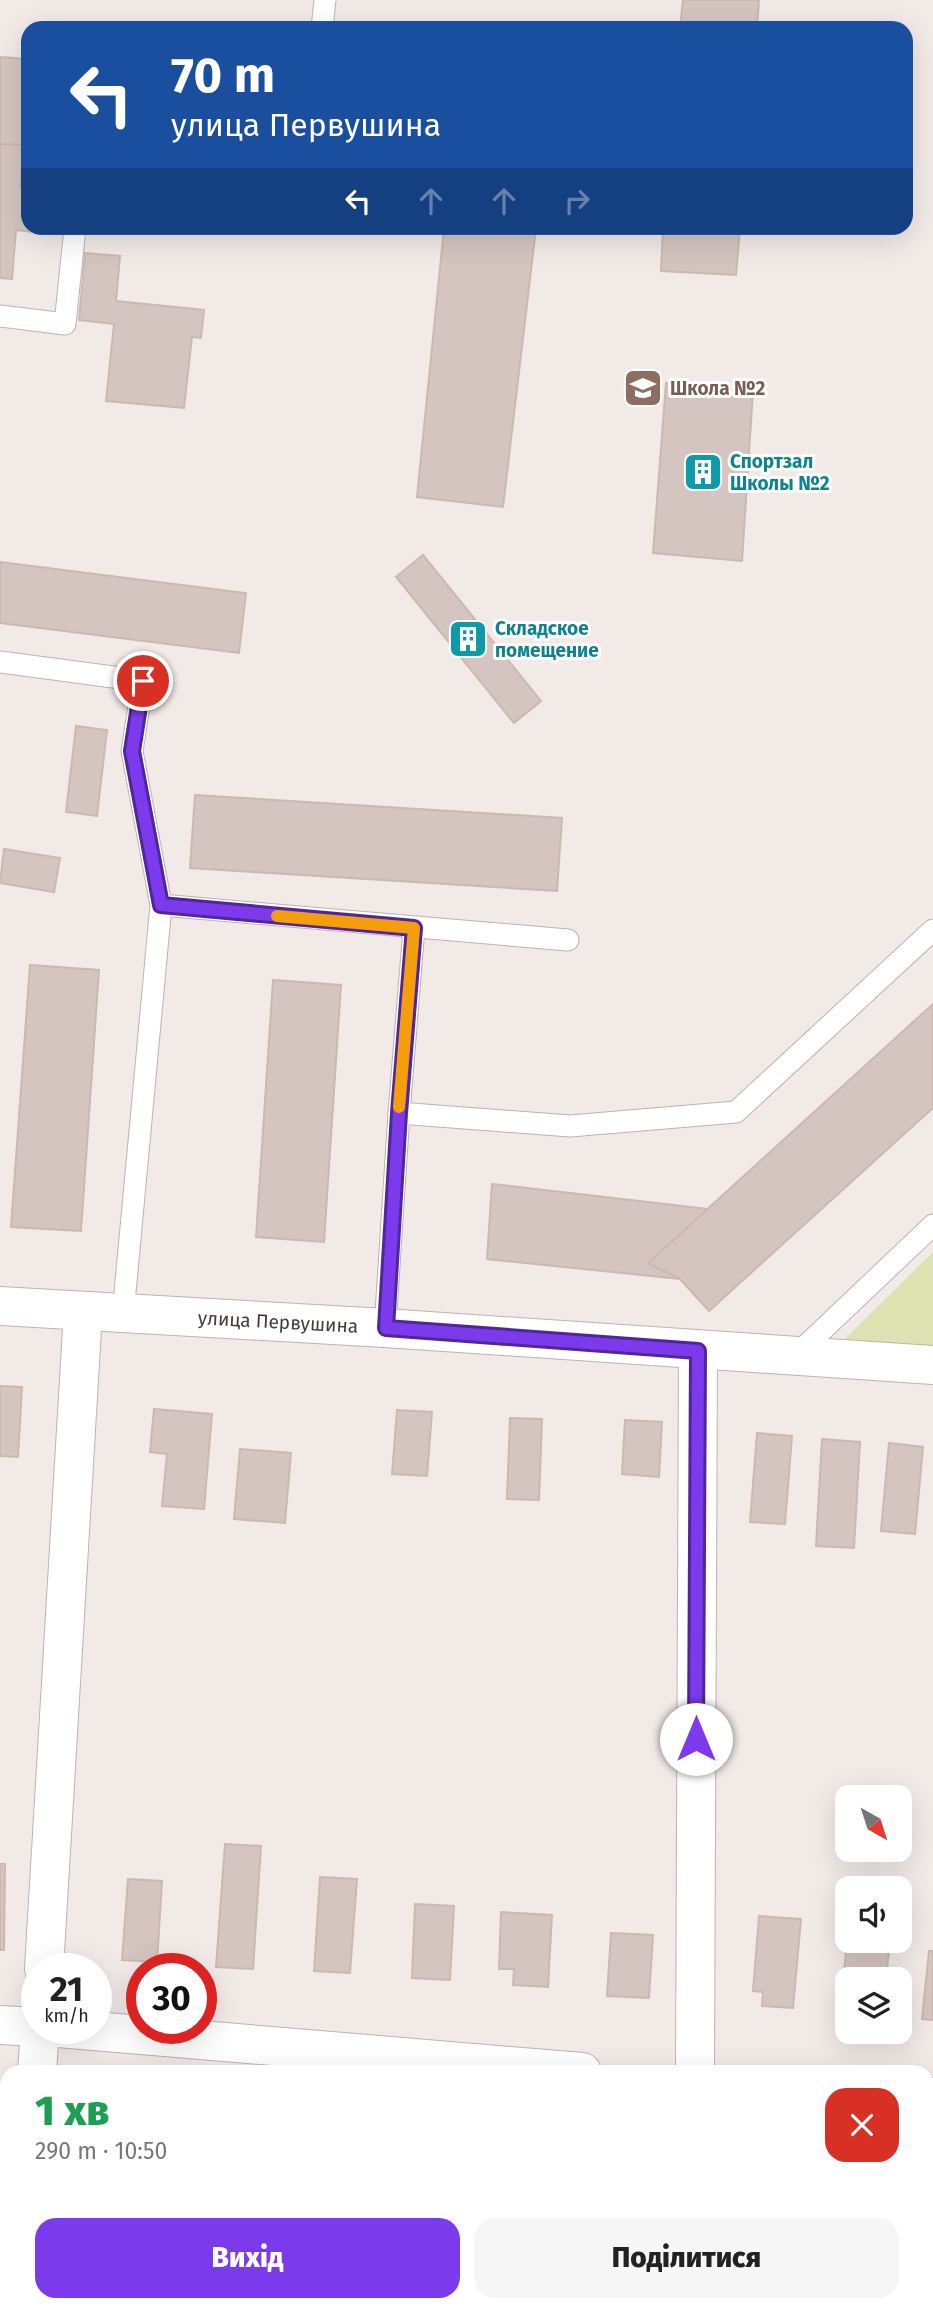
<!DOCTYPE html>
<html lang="uk">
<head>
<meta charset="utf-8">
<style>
	:root { --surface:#fff; --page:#f6f6f6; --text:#222; --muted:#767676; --accent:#7c3aed }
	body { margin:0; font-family:"Fira Sans",sans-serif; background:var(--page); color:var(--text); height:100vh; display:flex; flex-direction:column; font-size:26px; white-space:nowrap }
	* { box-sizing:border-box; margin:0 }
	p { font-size:23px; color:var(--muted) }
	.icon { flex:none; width:38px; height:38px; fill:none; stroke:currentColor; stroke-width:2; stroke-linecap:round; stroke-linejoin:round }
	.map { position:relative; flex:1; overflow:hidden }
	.details { position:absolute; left:0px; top:2065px; width:934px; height:247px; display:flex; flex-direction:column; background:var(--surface); border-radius:21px 21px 0 0; box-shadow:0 7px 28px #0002 }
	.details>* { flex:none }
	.top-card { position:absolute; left:21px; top:21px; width:892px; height:214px; border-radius:21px; box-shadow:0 7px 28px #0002; background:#1a4fa0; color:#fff; overflow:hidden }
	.needle { width:46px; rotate:141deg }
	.fabs { position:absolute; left:835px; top:1785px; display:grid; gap:14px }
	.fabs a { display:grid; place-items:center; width:77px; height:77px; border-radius:14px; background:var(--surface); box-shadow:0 7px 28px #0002; font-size:35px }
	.speed { position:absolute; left:21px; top:1953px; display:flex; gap:14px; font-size:35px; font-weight:700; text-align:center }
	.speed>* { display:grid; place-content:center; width:91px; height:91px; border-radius:50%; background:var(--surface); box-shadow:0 7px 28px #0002; line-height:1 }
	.speed small { font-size:18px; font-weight:400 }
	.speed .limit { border:10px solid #d22; background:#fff; color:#111 }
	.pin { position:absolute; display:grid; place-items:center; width:60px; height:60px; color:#fff; margin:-30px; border:4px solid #fff; border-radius:50%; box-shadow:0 2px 7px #0007 }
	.me { position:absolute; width:77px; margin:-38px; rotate:0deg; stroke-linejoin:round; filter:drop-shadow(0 0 5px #0008) }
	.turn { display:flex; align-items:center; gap:24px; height:147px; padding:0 35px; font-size:32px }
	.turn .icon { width:91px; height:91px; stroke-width:2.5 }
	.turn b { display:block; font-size:49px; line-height:60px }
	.lanes { display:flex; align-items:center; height:66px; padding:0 35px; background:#0003; justify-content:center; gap:35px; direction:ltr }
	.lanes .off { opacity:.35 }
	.round { display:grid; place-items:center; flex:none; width:74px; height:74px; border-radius:21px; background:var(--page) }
	.overview { display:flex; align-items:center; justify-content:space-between; height:119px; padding:0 35px }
	h1 { font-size:42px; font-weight:800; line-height:52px; color:#1e9e55 }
	.primary-button { display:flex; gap:14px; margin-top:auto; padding:14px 35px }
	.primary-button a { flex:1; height:80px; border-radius:21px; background:var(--accent); color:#fff; font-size:28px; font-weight:800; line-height:80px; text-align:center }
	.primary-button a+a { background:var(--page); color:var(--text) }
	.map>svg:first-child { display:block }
</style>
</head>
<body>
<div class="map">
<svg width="933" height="2311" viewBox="0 0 933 2311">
	<rect width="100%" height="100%" fill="#f1eae7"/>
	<!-- green -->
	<g fill="#dde2b3">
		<path d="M933,1252V1354L835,1349Z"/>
		<path d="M928,2116L933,2117V2311H707V2305H928Z"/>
	</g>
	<!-- building -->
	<g fill="#d5c5c0" stroke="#ccb8b1" stroke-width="2">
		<path d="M683,0H759L757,28H680Z"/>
		<path d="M0,57L28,59V146L0,144Z"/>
		<path d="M0,144L24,145L20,188H28V228H42V233L16,230L12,279L0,278Z"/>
		<path d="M444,228H536L503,507L417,497Z"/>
		<path d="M663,228H740L736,275L661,271Z"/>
		<path d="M85,253L120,256L116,301L204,310L201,338L192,337L184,408L106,401L114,324L79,320Z"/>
		<path d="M666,383L753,391L742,561L653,553Z"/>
		<path d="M423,555L541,701L514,723L396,577Z"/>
		<path d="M0,562L246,593L239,653L0,623Z"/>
		<path d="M76,726L107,730L97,816L66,812Z"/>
		<path d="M195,795L562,818L557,891L190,868Z"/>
		<path d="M4,849L60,858L54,892L0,883Z"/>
		<path d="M30,965L99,970L81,1231L11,1227Z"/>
		<path d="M273,980L341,985L324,1242L256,1237Z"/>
		<path d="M933,1004V1108L709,1311L680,1279L648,1263Z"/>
		<path d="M492,1184L708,1209L648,1263L680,1279L487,1259Z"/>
		<path d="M0,1386L22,1387L18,1457L0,1456Z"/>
		<path d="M154,1409L212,1414L204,1509L162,1506L167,1454L150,1452Z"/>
		<path d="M397,1410L432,1412L427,1476L392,1474Z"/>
		<path d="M510,1418L542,1419L539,1500L507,1499Z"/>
		<path d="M625,1420L662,1422L659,1477L622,1474Z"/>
		<path d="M757,1433L792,1436L785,1524L750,1522Z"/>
		<path d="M822,1439L860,1442L854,1548L816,1546Z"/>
		<path d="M889,1443L923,1447L915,1534L881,1531Z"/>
		<path d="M240,1449L291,1453L285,1523L234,1519Z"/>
		<path d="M225,1844L261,1846L253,1969L216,1967Z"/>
		<path d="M0,1864H5L4,1950H0Z"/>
		<path d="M320,1877L357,1879L350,1973L314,1971Z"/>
		<path d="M128,1879L162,1881L157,1962L122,1960Z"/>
		<path d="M415,1904L454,1906L450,1980L412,1978Z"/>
		<path d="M501,1912L552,1915L548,1987L513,1985L514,1969H499Z"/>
		<path d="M759,1916L801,1919L793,2008L762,2006L763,1992L753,1991Z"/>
		<path d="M611,1933L653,1935L649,1998L607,1996Z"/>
		<path d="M847,1941H890L886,1979H847V2013H840Z"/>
		<path d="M929,1951H933V2020L922,2019Z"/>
	</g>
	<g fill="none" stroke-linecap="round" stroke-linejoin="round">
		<!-- service casing -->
		<g stroke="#bfb3ad" stroke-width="23">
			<g id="service">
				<path d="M322,28L325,0"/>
				<path d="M0,316L65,324L75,228"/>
				<path d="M0,662L143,681L132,751L161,905L123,1314"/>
				<path d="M161,905L568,940"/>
				<path d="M399,1113L570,1126L736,1112L933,930"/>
				<path d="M385,1328L399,1113L414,928"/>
				<path d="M795,1356L933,1225"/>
			</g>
		</g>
		<!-- minor casing -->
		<g stroke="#bfb3ad" stroke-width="40">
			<g id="minor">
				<path d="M0,1306L385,1328L933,1365"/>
				<path d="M44,1969L83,1312"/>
				<path d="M0,2025L37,2027"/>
				<path d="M58,2028L582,2072"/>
				<path d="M37,2072L40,2028"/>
				<path d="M695,2072L698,1351"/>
				<path d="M928,2097H933"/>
				<path d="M21,2311V2305"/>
				<path d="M688,2311V2305"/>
			</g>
		</g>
		<!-- service -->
		<use href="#service" stroke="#fff" stroke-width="21"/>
		<!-- minor -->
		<use href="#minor" stroke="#fff" stroke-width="38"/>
	</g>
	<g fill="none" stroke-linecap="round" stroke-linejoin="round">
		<!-- route casing -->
		<g stroke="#51269a" stroke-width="18">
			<path id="route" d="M143,681L132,751L161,905L414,928L399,1113L386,1328L698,1351L696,1739"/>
		</g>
		<!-- route -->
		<use href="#route" stroke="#7c3aed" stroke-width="12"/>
		<!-- slow -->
		<path stroke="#f59e0b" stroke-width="12" d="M277,916L414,928L399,1107"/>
	</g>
	<!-- icons -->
	<defs>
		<g id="school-square" transform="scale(2.0125)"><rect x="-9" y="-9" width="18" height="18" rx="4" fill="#8d6e63" stroke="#fff"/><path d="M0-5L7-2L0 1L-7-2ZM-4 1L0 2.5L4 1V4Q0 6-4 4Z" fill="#fff"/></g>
		<g id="building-square" transform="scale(2.0125)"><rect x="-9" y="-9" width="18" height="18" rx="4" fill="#0f9aa8" stroke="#fff"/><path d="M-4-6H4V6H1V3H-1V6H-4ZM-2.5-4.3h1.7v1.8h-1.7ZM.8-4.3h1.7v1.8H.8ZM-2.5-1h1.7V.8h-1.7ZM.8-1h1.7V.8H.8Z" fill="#fff"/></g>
	</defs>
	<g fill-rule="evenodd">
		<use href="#school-square" x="643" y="388"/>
		<use href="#building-square" x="703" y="472"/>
		<use href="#building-square" x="468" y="639"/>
	</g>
	<g text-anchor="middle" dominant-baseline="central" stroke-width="6" stroke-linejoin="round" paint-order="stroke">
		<!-- education labels -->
		<g font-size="19" font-weight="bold" fill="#785e54" stroke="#fff" text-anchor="start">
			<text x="670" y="388">Школа №2</text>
		</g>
		<!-- culture labels -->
		<g font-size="19" font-weight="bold" fill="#0d838f" stroke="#fff" text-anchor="start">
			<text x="730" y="461">Спортзал<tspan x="730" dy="22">Школы №2</tspan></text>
			<text x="495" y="628">Складское<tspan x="495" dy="22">помещение</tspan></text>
		</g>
		<!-- street labels -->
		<g font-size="19" fill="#433a36" stroke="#fff">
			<text transform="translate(278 1322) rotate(3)">улица Первушина</text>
		</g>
	</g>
</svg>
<div class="fabs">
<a><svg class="needle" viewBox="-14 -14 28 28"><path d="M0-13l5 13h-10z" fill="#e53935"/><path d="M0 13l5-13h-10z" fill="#767676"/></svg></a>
<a><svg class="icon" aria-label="sound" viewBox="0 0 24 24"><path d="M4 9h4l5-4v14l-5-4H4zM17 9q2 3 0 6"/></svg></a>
<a><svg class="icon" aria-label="layers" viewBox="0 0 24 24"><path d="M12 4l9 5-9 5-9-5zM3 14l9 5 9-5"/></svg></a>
</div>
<div class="speed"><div>21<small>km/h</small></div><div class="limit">30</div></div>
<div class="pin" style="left:143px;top:681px;background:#d93025"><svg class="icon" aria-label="arrive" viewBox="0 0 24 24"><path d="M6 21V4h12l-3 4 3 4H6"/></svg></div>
<svg class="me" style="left:696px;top:1739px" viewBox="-20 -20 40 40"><circle r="19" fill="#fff"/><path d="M0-13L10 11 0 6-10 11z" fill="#7c3aed"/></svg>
<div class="top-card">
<div class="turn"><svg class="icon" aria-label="left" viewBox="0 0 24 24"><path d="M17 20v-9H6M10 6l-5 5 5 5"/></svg><div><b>70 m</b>улица Первушина</div></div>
<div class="lanes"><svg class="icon" aria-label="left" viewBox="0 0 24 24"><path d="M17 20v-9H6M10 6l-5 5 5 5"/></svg><svg class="icon off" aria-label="ahead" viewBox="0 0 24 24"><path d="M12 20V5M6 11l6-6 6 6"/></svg><svg class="icon off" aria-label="ahead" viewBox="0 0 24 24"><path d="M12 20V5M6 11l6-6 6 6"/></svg><svg class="icon off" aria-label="right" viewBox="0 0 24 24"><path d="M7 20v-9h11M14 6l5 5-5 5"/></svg></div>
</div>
<section class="details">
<div class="overview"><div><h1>1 хв</h1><p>290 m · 10:50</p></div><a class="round" style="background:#d93025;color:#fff"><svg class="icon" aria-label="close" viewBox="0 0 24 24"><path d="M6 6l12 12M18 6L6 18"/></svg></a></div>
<div class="primary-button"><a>Вихід</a><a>Поділитися</a></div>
</section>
</div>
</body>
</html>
